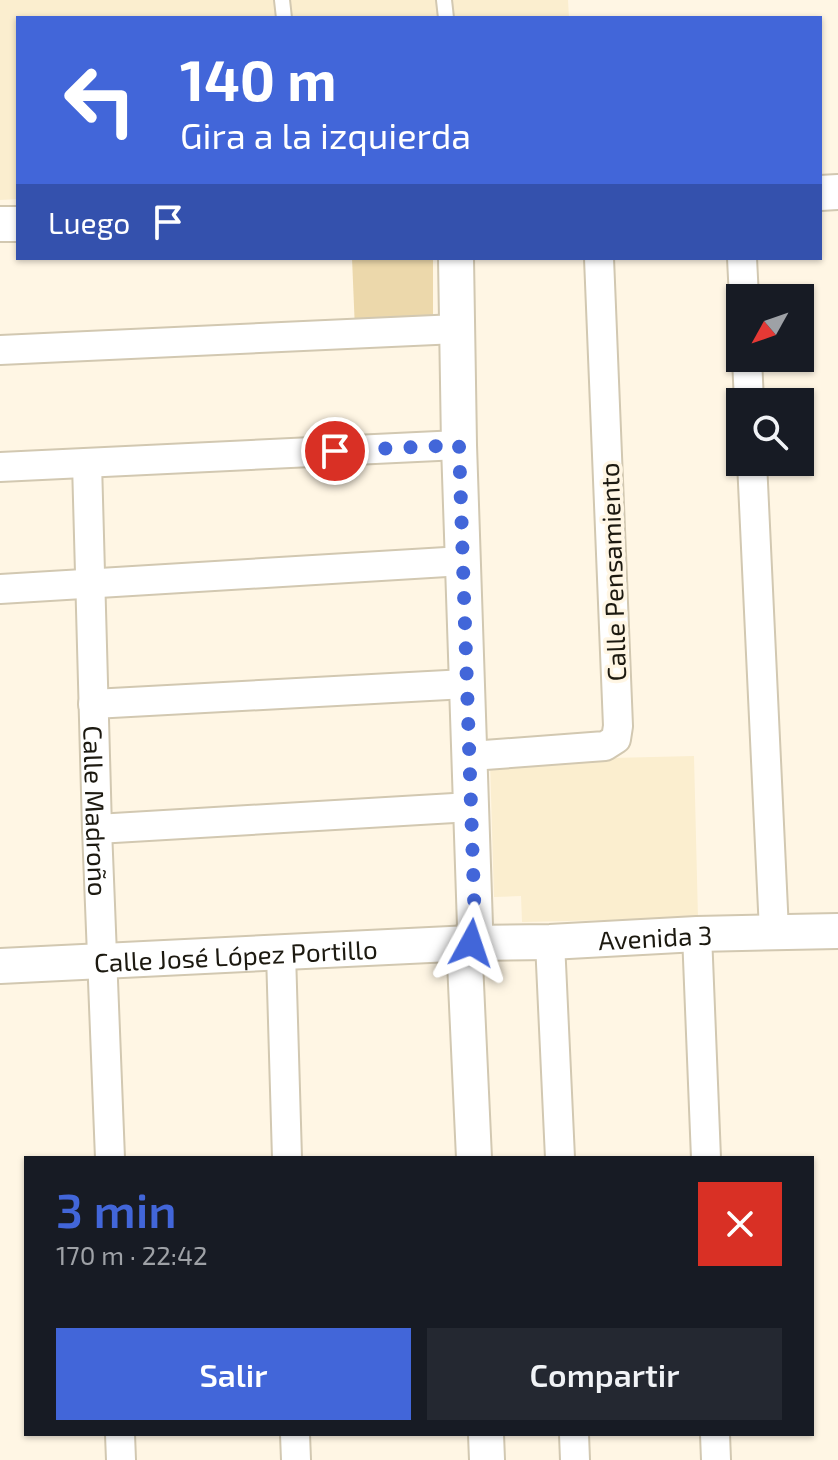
<!DOCTYPE html>
<html lang="es">
<head>
<meta charset="utf-8">
<style>
	:root { --surface:#171b24; --page:#242831; --text:#f1f3f6; --muted:#9ea1a6; --accent:#4266d9 }
	body { margin:0; font-family:"Exo 2",sans-serif; background:var(--page); color:var(--text); height:100vh; display:flex; flex-direction:column; font-size:30px; white-space:nowrap }
	* { box-sizing:border-box; margin:0 }
	p { font-size:26px; color:var(--muted) }
	.icon { flex:none; width:44px; height:44px; fill:none; stroke:currentColor; stroke-width:2; stroke-linecap:round; stroke-linejoin:round }
	.map { position:relative; flex:1; overflow:hidden }
	.details { position:absolute; left:24px; top:1156px; width:790px; height:280px; display:flex; flex-direction:column; background:var(--surface); border-radius:0px; box-shadow:0 2px 6px #0004 }
	.details>* { flex:none }
	.top-card { position:absolute; left:16px; top:16px; width:806px; height:244px; border-radius:0px; box-shadow:0 2px 6px #0004; background:#4266d9; color:#fff; overflow:hidden }
	.needle { width:52px; rotate:230deg }
	.fabs { position:absolute; left:726px; top:284px; display:grid; gap:16px }
	.fabs a { display:grid; place-items:center; width:88px; height:88px; border-radius:0px; background:var(--surface); box-shadow:0 2px 6px #0004; font-size:40px }
	.pin { position:absolute; display:grid; place-items:center; width:68px; height:68px; color:#fff; margin:-34px; border:4px solid #fff; border-radius:50%; box-shadow:0 2px 8px #0007 }
	.me { position:absolute; width:88px; margin:-44px; rotate:5deg; stroke-linejoin:round; filter:drop-shadow(0 0 6px #0008) }
	.turn { display:flex; align-items:center; gap:28px; height:168px; padding:0 32px; font-size:36px }
	.turn .icon { width:104px; height:104px; stroke-width:2.5 }
	.turn b { display:block; font-size:56px; line-height:68px }
	.then { display:flex; align-items:center; height:76px; padding:0 32px; background:#0003; gap:16px; font-size:30px }
	.round { display:grid; place-items:center; flex:none; width:84px; height:84px; border-radius:0px; background:var(--page) }
	.overview { display:flex; align-items:center; justify-content:space-between; height:136px; padding:0 32px }
	h1 { font-size:48px; font-weight:600; line-height:60px; color:var(--accent) }
	.action { display:flex; gap:16px; margin-top:auto; padding:16px 32px }
	.action a { flex:1; height:92px; border-radius:0px; background:var(--accent); color:#fff; font-size:32px; font-weight:600; line-height:92px; text-align:center }
	.action a+a { background:var(--page); color:var(--text) }
	.map>svg:first-child { display:block }
</style>
</head>
<body>
<div class="map">
<svg width="838" height="1460" viewBox="0 0 838 1460">
	<rect width="100%" height="100%" fill="#fff6e4"/>
	<!-- built -->
	<g fill="#fbeecf">
		<path d="M0,0H568L569,18H18V199L0,200Z"/>
		<path d="M694,756L698,918L522,922L521,896L494,897L490,761Z"/>
	</g>
	<!-- green -->
	<path fill="#ecd8ab" d="M352,258H433V326L355,330Z"/>
	<g fill="none" stroke-linecap="round" stroke-linejoin="round">
		<!-- service casing -->
		<g stroke="#d2c8b1" stroke-width="18">
			<g id="service">
				<path d="M282,0L284,18"/>
				<path d="M444,0L446,18"/>
			</g>
		</g>
		<!-- minor casing -->
		<g stroke="#d2c8b1" stroke-width="32">
			<g id="minor">
				<path d="M742,258L744,298"/>
				<path d="M0,350L457,329"/>
				<path d="M747,358L749,402"/>
				<path d="M752,462L774,931"/>
				<path id="s1" d="M87,463L97,829L110,1158"/>
				<path d="M0,467L459,445"/>
				<path d="M0,589L463,561"/>
				<path d="M93,704L466,684"/>
				<path d="M471,756L605,746L616,739L618,726L599,258"/>
				<path d="M97,829L471,807"/>
				<path d="M697,934L706,1158"/>
				<path d="M550,942L560,1158"/>
				<path d="M281,953L287,1158"/>
				<path d="M120,1434L121,1460"/>
				<path d="M295,1434L296,1460"/>
				<path d="M574,1434L575,1460"/>
				<path d="M715,1434L716,1460"/>
			</g>
		</g>
		<!-- tertiary casing -->
		<g stroke="#d2c8b1" stroke-width="38">
			<g id="tertiary">
				<path d="M820,193L838,192"/>
				<path d="M0,224H18"/>
				<path d="M456,258L459,445L475,926L465,962L474,1158"/>
				<path id="s2" d="M0,966L471,943L550,942L697,934L838,931"/>
				<path d="M486,1434L487,1460"/>
			</g>
		</g>
		<!-- service -->
		<use href="#service" stroke="#fff" stroke-width="14"/>
		<!-- minor -->
		<use href="#minor" stroke="#fff" stroke-width="28"/>
		<!-- tertiary -->
		<use href="#tertiary" stroke="#fff" stroke-width="34"/>
	</g>
	<g fill="none" stroke-linecap="round" stroke-linejoin="round">
		<!-- route -->
		<path stroke="#4266d9" stroke-width="14" stroke-dasharray="0 25.2" d="M335,451L459,445L475,926L471,943"/>
	</g>
	<g text-anchor="middle" dominant-baseline="central" stroke-width="7" stroke-linejoin="round" paint-order="stroke">
		<!-- street labels -->
		<g font-size="26" fill="#1c1910" stroke="#fff6e4">
			<text transform="translate(612 572) rotate(-92)">Calle Pensamiento</text>
			<text stroke="none"><textPath href="#s1" startOffset="348">Calle Madroño</textPath></text>
			<text stroke="none"><textPath href="#s2" startOffset="656">Avenida 3</textPath></text>
			<text stroke="none"><textPath href="#s2" startOffset="236">Calle José López Portillo</textPath></text>
		</g>
	</g>
</svg>
<div class="fabs">
<a><svg class="needle" viewBox="-14 -14 28 28"><path d="M0-13l5 13h-10z" fill="#e53935"/><path d="M0 13l5-13h-10z" fill="#9ea1a6"/></svg></a>
<a><svg class="icon" aria-label="search" viewBox="0 0 24 24"><circle cx="10" cy="10" r="6"/><path d="M15 15l6 6"/></svg></a>
</div>
<div class="pin" style="left:335px;top:451px;background:#d93025"><svg class="icon" aria-label="arrive" viewBox="0 0 24 24"><path d="M6 21V4h12l-3 4 3 4H6"/></svg></div>
<svg class="me" style="left:471px;top:943px" viewBox="-20 -20 40 40"><path d="M0-17L14 15 0 8-14 15z" fill="#4266d9" stroke="#fff" stroke-width="4"/></svg>
<div class="top-card">
<div class="turn"><svg class="icon" aria-label="left" viewBox="0 0 24 24"><path d="M17 20v-9H6M10 6l-5 5 5 5"/></svg><div><b>140 m</b>Gira a la izquierda</div></div>
<div class="then">Luego<svg class="icon" aria-label="arrive" viewBox="0 0 24 24"><path d="M6 21V4h12l-3 4 3 4H6"/></svg></div>
</div>
<section class="details">
<div class="overview"><div><h1>3 min</h1><p>170 m · 22:42</p></div><a class="round" style="background:#d93025;color:#fff"><svg class="icon" aria-label="close" viewBox="0 0 24 24"><path d="M6 6l12 12M18 6L6 18"/></svg></a></div>
<div class="action"><a>Salir</a><a>Compartir</a></div>
</section>
</div>
</body>
</html>
